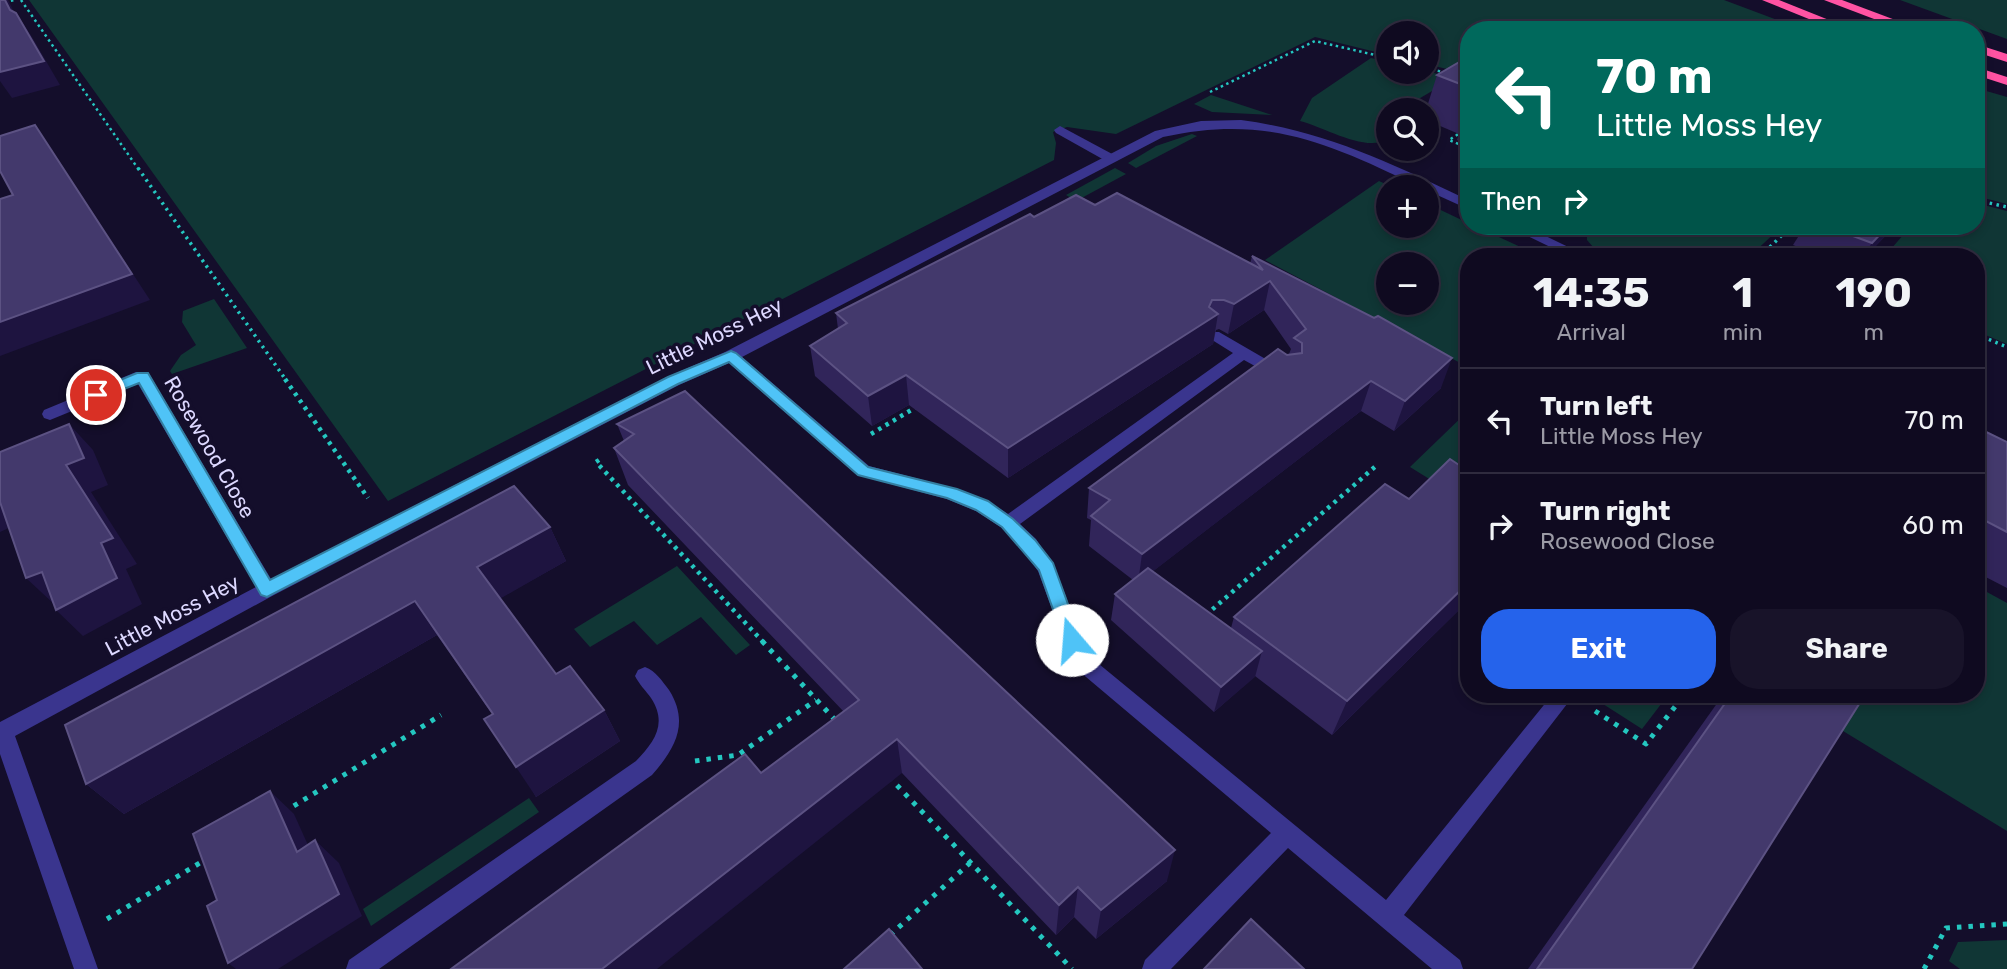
<!DOCTYPE html>
<html lang="en">
<head>
<meta charset="utf-8">
<style>
	:root { --surface:#0f0a20; --page:#181329; --text:#f1f3f6; --muted:#9b9aa5; --line:#2f2b3e; --accent:#2563eb }
	body { margin:0; font-family:Rubik,sans-serif; background:var(--page); color:var(--text); height:100vh; display:flex; flex-direction:column; font-size:26px; white-space:nowrap }
	* { box-sizing:border-box; margin:0 }
	p { font-size:23px; color:var(--muted) }
	.icon { flex:none; width:38px; height:38px; fill:none; stroke:currentColor; stroke-width:2; stroke-linecap:round; stroke-linejoin:round }
	.map { position:relative; flex:1; overflow:hidden }
	.details { position:absolute; left:1460px; top:248px; width:525px; height:455px; display:flex; flex-direction:column; background:var(--surface); border-radius:28px; box-shadow:0 4px 10px #0003,0 0 0 2px var(--line) }
	.details>* { flex:none }
	.guide { position:absolute; left:1460px; top:21px; width:525px; height:214px; border-radius:28px; box-shadow:0 4px 10px #0003,0 0 0 2px var(--line); background:#00695c; color:#fff; overflow:hidden }
	.tools { position:absolute; left:1376px; top:21px; display:grid; gap:14px }
	.tools a { display:grid; place-items:center; width:63px; height:63px; border-radius:50%; background:var(--surface); box-shadow:0 4px 10px #0003,0 0 0 2px var(--line); font-size:35px }
	.pin { position:absolute; display:grid; place-items:center; width:60px; height:60px; color:#fff; margin:-30px; border:4px solid #fff; border-radius:50%; box-shadow:0 2px 7px #0007 }
	.me { position:absolute; width:77px; margin:-38px; rotate:342deg; stroke-linejoin:round; filter:drop-shadow(0 0 5px #0008) }
	.turn { display:flex; align-items:center; gap:24px; height:147px; padding:0 21px; font-size:32px }
	.turn .icon { width:91px; height:91px; stroke-width:2.5 }
	.turn b { display:block; font-size:49px; line-height:60px }
	.then { display:flex; align-items:center; height:66px; padding:0 21px; background:#0003; gap:14px; font-size:26px }
	.eta { display:flex; justify-content:space-evenly; align-items:center; height:119px; text-align:center }
	.eta b { font-size:42px; font-weight:700; line-height:49px }
	.cta { display:flex; gap:14px; margin-top:auto; padding:14px 21px }
	.cta a { flex:1; height:80px; border-radius:28px; background:var(--accent); color:#fff; font-size:28px; font-weight:700; line-height:80px; text-align:center }
	.cta a+a { background:var(--page); color:var(--text) }
	ul { padding:0; list-style:none }
	li { display:flex; align-items:center; gap:21px; height:105px; padding:0 21px; border-top:2px solid var(--line) }
	li div { flex:1 }
	li b { display:block; font-size:26px }
	li em { font-style:normal }
	.map>svg:first-child { display:block }
</style>
</head>
<body>
<div class="map">
<svg width="2007" height="969" viewBox="0 0 2007 969">
	<rect width="100%" height="100%" fill="#140e2b"/>
	<!-- green -->
	<g fill="#103635" fill-rule="evenodd">
		<path d="M29,0H1724L1804,30H1468V74L1426,64V33H1388V55L1315,37L1116,134L1067,127L1053,132L1056,143L1054,160L388,501Z"/>
		<path d="M1900,0H2007V39Z"/>
		<path d="M1371,58L1388,62V72L1426,71L1454,78L1400,110H1388V139C1366,153 1324,127 1300,121L1312,98Z"/>
		<path d="M1976,88L2007,97V204L1976,196Z"/>
		<path d="M1211,95L1272,115L1212,112L1194,104Z"/>
		<path d="M1192,134L1197,136L1136,168L1128,163L1156,146Z"/>
		<path d="M1115,168L1126,174L1076,201L1066,195Z"/>
		<path d="M1379,181L1392,187H1388V226H1426V203L1468,223V226H1475L1542,257H1468V367L1265,260ZM1388,264H1426V303H1388Z"/>
		<path d="M1976,203L2007,211V344L1976,331V257H1884L1911,226H1976Z"/>
		<path d="M1598,226L1611,227L1782,226L1749,257H1613L1594,248L1587,240V234Z"/>
		<path d="M214,299L247,348L172,374L170,371L181,355L196,345L182,322L183,311Z"/>
		<path d="M1468,411V503L1410,467Z"/>
		<path d="M677,566L750,645L736,655L701,617L657,645L634,621L590,647L574,629Z"/>
		<path d="M1976,586L2007,603V831L1784,695H1976Z"/>
		<path d="M1589,695H1668L1642,729Z"/>
		<path d="M529,798L539,812L371,926L363,909Z"/>
		<path d="M2007,940V969H1960L1949,961L1958,942Z"/>
	</g>
	<g fill="none" stroke-linecap="round" stroke-linejoin="round">
		<!-- path-far3 -->
		<g stroke="#24c7c0" stroke-width="2.5" stroke-dasharray="2.5 3.5" stroke-linecap="butt">
			<path d="M21,0L139,170"/>
			<path d="M5,2L15,0"/>
			<path d="M1426,68L1447,73"/>
			<path d="M1210,92L1315,41L1388,58"/>
			<path d="M1468,128L1449,140L1468,148"/>
		</g>
		<!-- path-far2 -->
		<g stroke="#24c7c0" stroke-width="3.5" stroke-dasharray="2.5 4.5" stroke-linecap="butt">
			<path d="M138,168L286,380"/>
			<path d="M1976,200L2007,207"/>
			<path d="M1770,248L1793,257"/>
			<path d="M1760,257L1791,226"/>
			<path d="M1976,334L2007,347"/>
		</g>
		<!-- path-far1 -->
		<g stroke="#24c7c0" stroke-width="4.5" stroke-dasharray="3.5 5" stroke-linecap="butt">
			<path d="M285,379L368,498"/>
			<path d="M871,434L918,406"/>
			<path d="M599,460L596,462L764,643"/>
			<path d="M1206,615L1377,465"/>
		</g>
		<!-- path -->
		<g stroke="#24c7c0" stroke-width="5" stroke-dasharray="4.5 7" stroke-linecap="butt">
			<path d="M762,641L837,722"/>
			<path d="M1595,711L1646,744L1684,695"/>
			<path d="M695,761L738,755L816,700"/>
			<path d="M889,777L1072,969"/>
			<path d="M284,812L441,715"/>
			<path d="M107,919L208,858"/>
			<path d="M890,935L970,863"/>
			<path d="M1924,969L1946,928L2007,924"/>
		</g>
		<!-- service -->
		<path fill="#3a358e" fill-rule="evenodd" d="M1060,126L1114,155L1116,158L1110,162L1106,161L1056,133L1054,130Z"/>
		<!-- minor -->
		<g fill="#3a358e" fill-rule="evenodd">
			<path d="M1241,120C1325,131 1393,164 1468,200V209L1426,190V187H1420C1328,143 1267,114 1163,137L742,357L869,466L957,489L988,501L1008,514L1233,353L1209,338L1206,335L1209,332H1219L1286,371L1288,375L1286,379L1280,380L1244,360L1020,524L1036,539L1055,568L1088,655L1386,900L1552,695H1574L1404,915L1460,960L1463,969H1432L1288,848L1171,969H1142L1145,960L1271,833L1073,666L1038,571L1022,549L1002,528L976,511L947,499L857,475L729,363L679,385L274,595L15,736L98,969H74L0,754V722L256,587L138,384L50,420L44,418L42,414L44,410L136,372H148L271,579L667,377L725,352L1155,131L1201,121Z"/>
			<path d="M1507,226H1525L1589,257H1571Z"/>
			<path d="M645,667C656,671 662,681 669,690C690,723 675,749 652,775L379,969H346L349,960L636,761C654,742 668,724 651,698C646,691 639,684 635,676L638,670Z"/>
		</g>
		<!-- motorway -->
		<g fill="#ff53a3" fill-rule="evenodd">
			<path d="M1762,0H1779L1854,30H1836Z"/>
			<path d="M1824,0H1842L1922,30H1903Z"/>
			<path d="M1976,44L2007,54V62L1976,52Z"/>
			<path d="M1976,67L2007,77V85L1976,75Z"/>
		</g>
	</g>
	<!-- wall -->
	<g fill="#31255a">
		<path d="M1468,57V145L1457,140L1459,134L1426,120V110L1437,75Z"/>
		<path d="M1095,205L1250,264L1252,256L1441,388L1394,431L1361,411L1153,571L1231,628L1234,617L1409,499L1468,471V601L1332,735L1255,676L1214,712L1111,620L1115,594L1133,580L1089,546L1091,520L1087,518L1089,488L1287,355L1289,354L1291,349L1264,310L1228,334L1219,329L1216,330L1213,344L1008,478L909,405L872,426L815,376L810,346L838,329L836,313L1034,217Z"/>
		<path d="M1805,226H1895L1865,257H1823L1793,245Z"/>
		<path d="M685,391L1167,881L1096,939L1074,917L1056,935L902,773H761L844,712L628,485L614,448L624,441L617,424Z"/>
		<path d="M1976,427L2007,442V588L1976,572Z"/>
		<path d="M550,527L566,561L500,598L556,674L604,710L620,741L536,797L492,714L437,635L124,814L86,784Z"/>
		<path d="M1723,695H1852L1692,969H1528Z"/>
	</g>
	<!-- shaded-wall -->
	<g fill="#1e1440">
		<path d="M5,0H8L25,34L10,10Z"/>
		<path d="M16,13L32,37L60,85L12,98L0,81V72Z"/>
		<path d="M35,125L150,300L0,356V322Z"/>
		<path d="M1888,226H1895L1865,257H1862L1872,243Z"/>
		<path d="M1270,281L1264,310L1228,334L1234,304Z"/>
		<path d="M1212,300L1209,320L1218,314L1213,344L1008,478V448L1209,307Z"/>
		<path d="M1452,358L1441,388L1394,431L1405,401Z"/>
		<path d="M906,375L909,405L872,426L868,396Z"/>
		<path d="M1371,381L1361,411L1138,583L1142,554Z"/>
		<path d="M69,424L93,450L108,485L91,492L137,564L126,569L142,604L83,636L56,610Z"/>
		<path d="M0,497L24,521L0,532Z"/>
		<path d="M550,527L566,561L496,601L477,567Z"/>
		<path d="M42,572L54,604L26,578Z"/>
		<path d="M1468,583V601L1332,735L1347,701Z"/>
		<path d="M415,601L437,635L124,814L86,784Z"/>
		<path d="M1262,651L1255,677L1214,712L1221,687Z"/>
		<path d="M604,710L620,741L536,797L516,767Z"/>
		<path d="M897,739L902,773L657,969H602Z"/>
		<path d="M270,791L294,814L321,874L297,852Z"/>
		<path d="M315,840L339,863L362,916L278,969H236L228,963Z"/>
		<path d="M1175,850L1167,881L1096,939L1101,910Z"/>
		<path d="M1078,887L1074,917L1056,935L1059,905Z"/>
	</g>
	<!-- building -->
	<g fill="#43396c" stroke="#5c5283" stroke-width="2">
		<path d="M0,0H5L10,10L16,13L44,61L0,72Z"/>
		<path d="M1468,57V87L1437,75Z"/>
		<path d="M35,125L132,274L0,322V199L13,195L0,171V136Z"/>
		<path d="M1117,193L1263,270L1252,256L1374,318L1378,316L1452,358L1405,401L1371,381L1142,554L1091,516L1110,500L1089,488L1278,349L1287,355L1302,353V343L1294,338L1306,329L1270,281L1234,304L1224,300H1212L1209,307L1218,314L1008,448L906,375L868,396L810,346L847,323L836,313L1030,214L1034,217L1076,195L1095,205Z"/>
		<path d="M1826,226H1888L1872,243Z"/>
		<path d="M685,391L1175,850L1101,910L1078,887L1059,905L897,739L602,969H451L745,754L761,773L859,700L614,448L634,434L617,424Z"/>
		<path d="M69,424L84,458L66,465L113,538L101,543L117,578L56,610L42,572L26,578L0,502V452Z"/>
		<path d="M1976,427L2007,442V532L1976,516Z"/>
		<path d="M1450,459L1468,471V583L1347,701L1234,617L1385,484L1409,499Z"/>
		<path d="M514,486L550,527L477,567L556,674L570,666L604,710L516,767L484,719L493,714L415,601L86,784L65,725Z"/>
		<path d="M1148,568L1262,651L1221,687L1115,594Z"/>
		<path d="M1731,695H1852L1861,701L1692,969H1537Z"/>
		<path d="M270,791L297,852L315,840L339,894L228,963L207,906L217,900L193,834Z"/>
		<path d="M1251,919L1304,969H1204Z"/>
		<path d="M889,929L922,969H844Z"/>
	</g>
	<!-- route -->
	<path fill="#4fc3f7" stroke="#337fa1" stroke-width="2" d="M731,351L736,353L868,467L957,489L988,501L1013,519L1035,540L1053,563L1081,640L1079,646L1072,648L1066,646L1039,570L1002,527L976,510L947,498L858,475L729,362L678,384L267,597L261,595L139,383L96,400L89,395L91,392L137,373H148L270,580L668,377Z"/>
	<g text-anchor="middle" dominant-baseline="central" stroke-width="7" stroke-linejoin="round" paint-order="stroke">
		<!-- street labels -->
		<g font-size="21" fill="#ddd8ff" stroke="#140e2b">
			<text transform="translate(714 336) rotate(-26)">Little Moss Hey</text>
			<text transform="translate(210 447) rotate(60)">Rosewood Close</text>
			<text transform="translate(172 615) rotate(-28)">Little Moss Hey</text>
		</g>
	</g>
</svg>
<div class="tools">
<a><svg class="icon" aria-label="sound" viewBox="0 0 24 24"><path d="M4 9h4l5-4v14l-5-4H4zM17 9q2 3 0 6"/></svg></a>
<a><svg class="icon" aria-label="search" viewBox="0 0 24 24"><circle cx="10" cy="10" r="6"/><path d="M15 15l6 6"/></svg></a>
<a>+</a>
<a>−</a>
</div>
<div class="pin" style="left:96px;top:395px;background:#d93025"><svg class="icon" aria-label="arrive" viewBox="0 0 24 24"><path d="M6 21V4h12l-3 4 3 4H6"/></svg></div>
<svg class="me" style="left:1072px;top:640px" viewBox="-20 -20 40 40"><circle r="19" fill="#fff"/><path d="M0-13L10 11 0 6-10 11z" fill="#4fc3f7"/></svg>
<div class="guide">
<div class="turn"><svg class="icon" aria-label="left" viewBox="0 0 24 24"><path d="M17 20v-9H6M10 6l-5 5 5 5"/></svg><div><b>70 m</b>Little Moss Hey</div></div>
<div class="then">Then<svg class="icon" aria-label="right" viewBox="0 0 24 24"><path d="M7 20v-9h11M14 6l5 5-5 5"/></svg></div>
</div>
<section class="details">
<div class="eta">
<div><b>14:35</b><p>Arrival</p></div>
<div><b>1</b><p>min</p></div>
<div><b>190</b><p>m</p></div>
</div>
<ul>
<li><svg class="icon" aria-label="left" viewBox="0 0 24 24"><path d="M17 20v-9H6M10 6l-5 5 5 5"/></svg><div><b>Turn left</b><p>Little Moss Hey</p></div><em>70 m</em></li>
<li><svg class="icon" aria-label="right" viewBox="0 0 24 24"><path d="M7 20v-9h11M14 6l5 5-5 5"/></svg><div><b>Turn right</b><p>Rosewood Close</p></div><em>60 m</em></li>
</ul>
<div class="cta"><a>Exit</a><a>Share</a></div>
</section>
</div>
</body>
</html>
